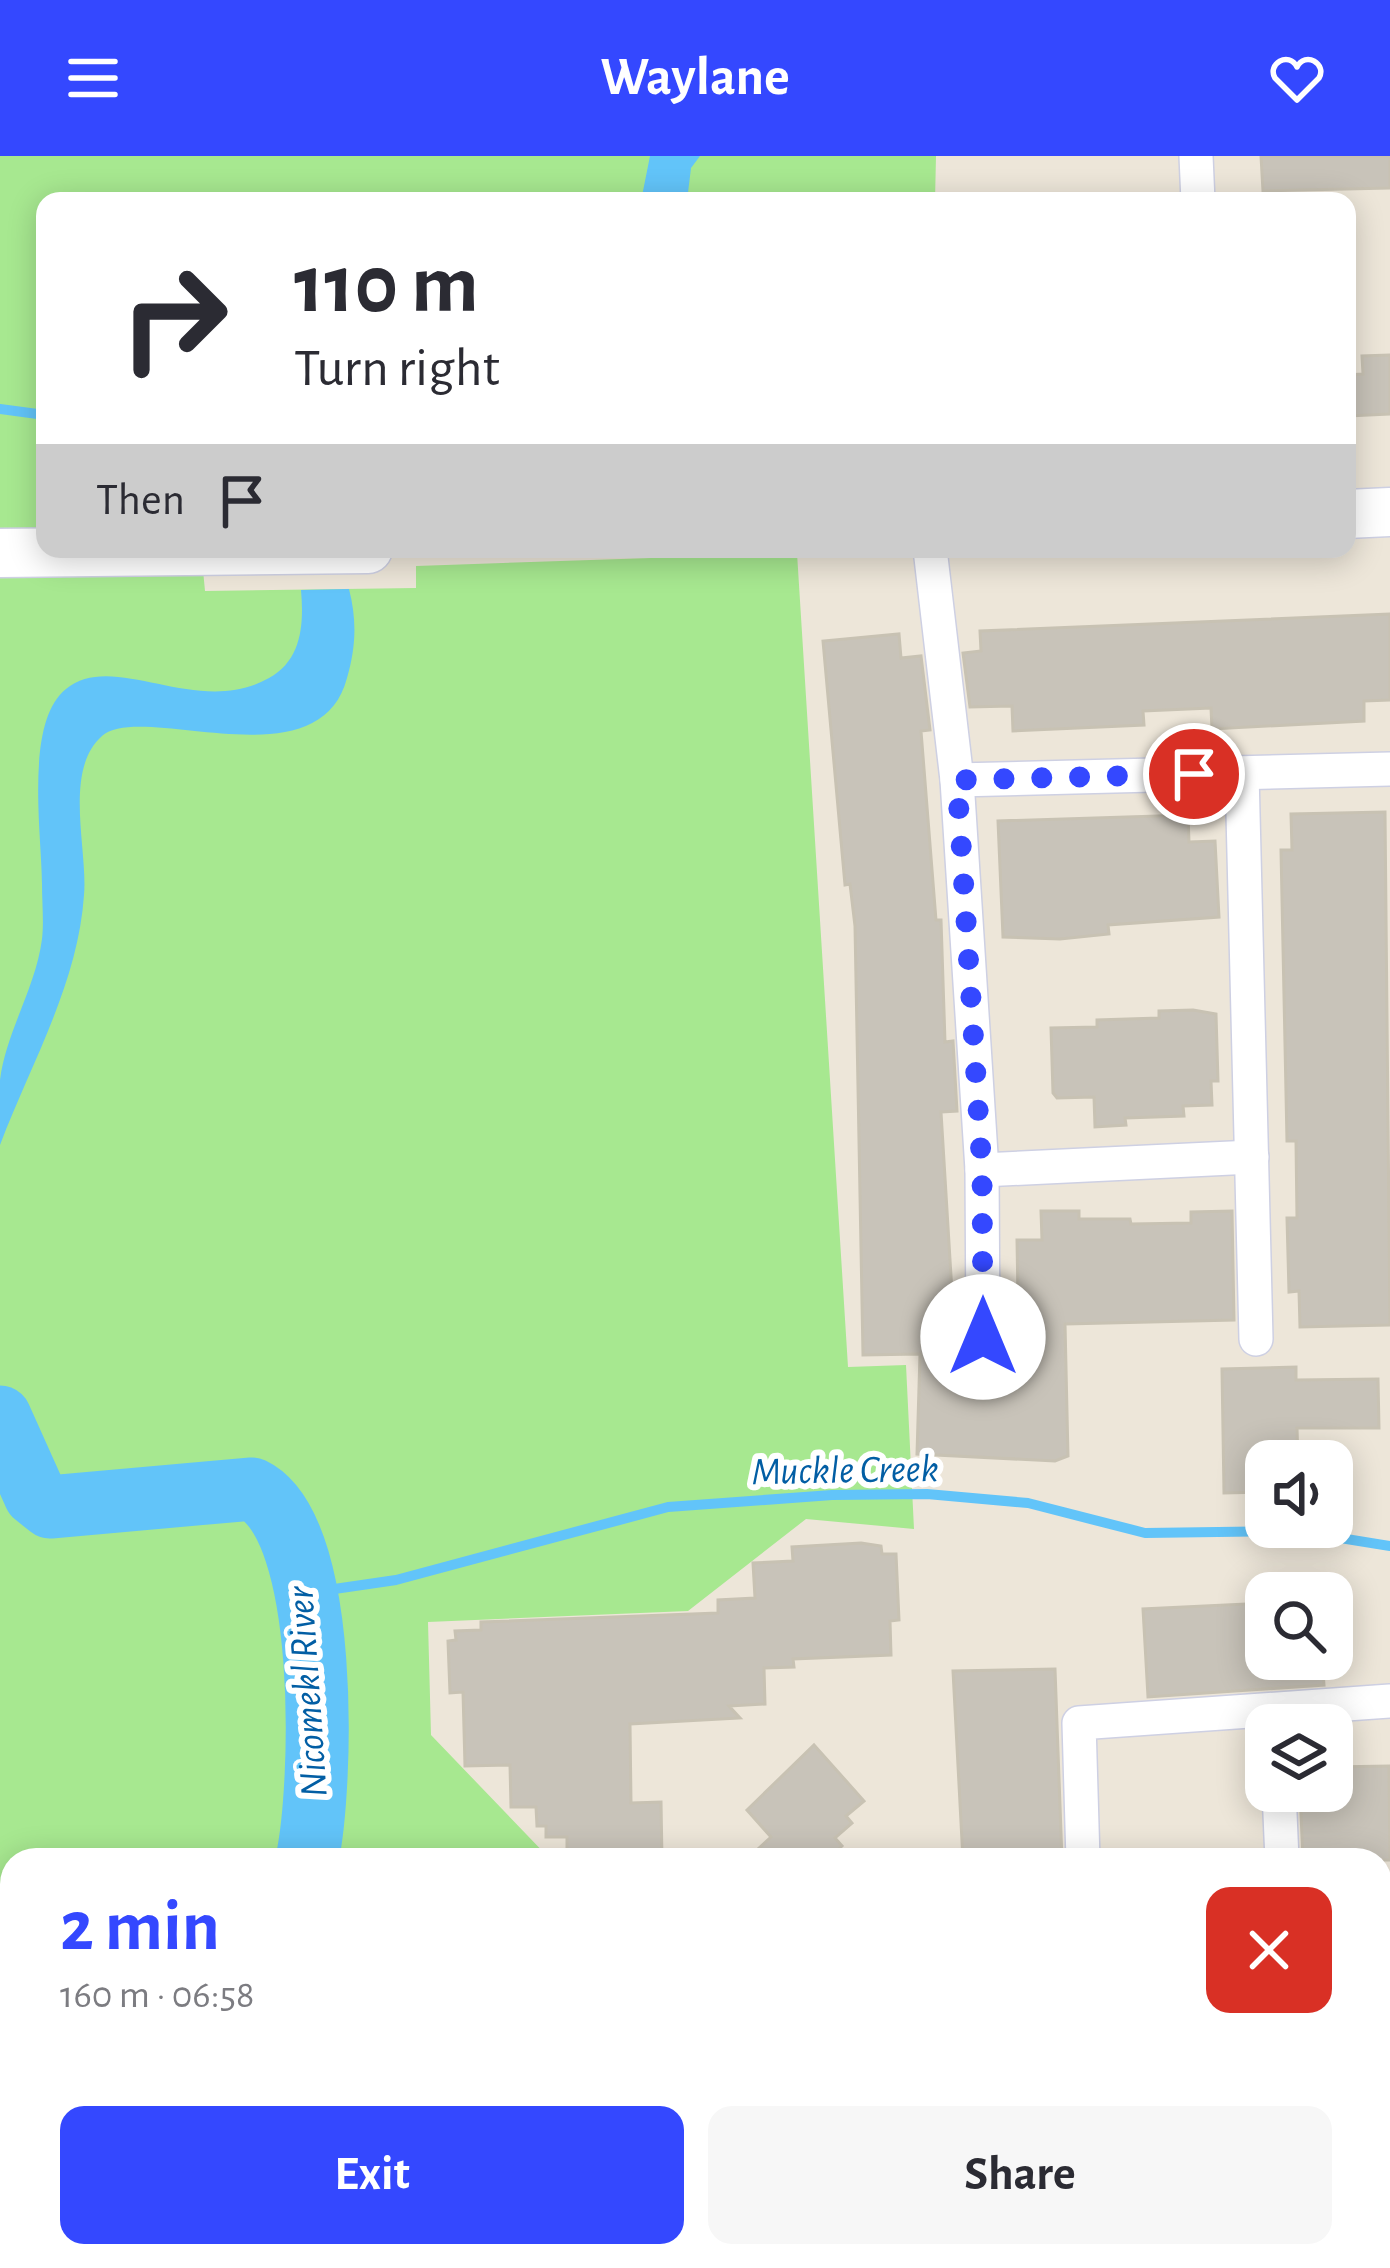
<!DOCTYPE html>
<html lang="en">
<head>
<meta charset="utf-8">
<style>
	:root { --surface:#fff; --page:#f7f7f7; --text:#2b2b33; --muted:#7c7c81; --accent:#3448ff }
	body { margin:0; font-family:"Alegreya Sans",sans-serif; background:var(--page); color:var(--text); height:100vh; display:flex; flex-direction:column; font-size:45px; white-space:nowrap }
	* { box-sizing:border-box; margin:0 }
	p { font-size:39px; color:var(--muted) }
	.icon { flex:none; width:66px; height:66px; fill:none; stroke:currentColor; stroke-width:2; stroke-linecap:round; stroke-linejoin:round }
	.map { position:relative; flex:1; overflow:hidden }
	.drawer { position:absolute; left:0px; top:1692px; width:1392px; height:420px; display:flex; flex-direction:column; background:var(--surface); border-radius:36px 36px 0 0; box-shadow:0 6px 30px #0003 }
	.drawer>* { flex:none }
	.guide { position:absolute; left:36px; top:36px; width:1320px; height:366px; border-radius:24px; box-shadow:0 6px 30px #0003; background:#fff; color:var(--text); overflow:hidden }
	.buttons { position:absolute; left:1245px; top:1284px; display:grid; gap:24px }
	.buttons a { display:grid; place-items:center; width:108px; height:108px; border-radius:24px; background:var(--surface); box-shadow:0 6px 30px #0003; font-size:60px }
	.pin { position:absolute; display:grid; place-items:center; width:102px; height:102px; color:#fff; margin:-51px; border:6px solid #fff; border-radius:50%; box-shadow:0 3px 12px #0007 }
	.me { position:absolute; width:132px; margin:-66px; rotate:0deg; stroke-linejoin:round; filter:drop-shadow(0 0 9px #0008) }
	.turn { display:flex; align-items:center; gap:42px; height:252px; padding:0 60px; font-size:54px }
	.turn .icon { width:156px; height:156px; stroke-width:2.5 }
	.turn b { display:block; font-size:84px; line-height:102px }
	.then { display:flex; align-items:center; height:114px; padding:0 60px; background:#0003; gap:24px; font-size:45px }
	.round { display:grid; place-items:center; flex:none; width:126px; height:126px; border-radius:24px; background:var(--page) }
	.overview { display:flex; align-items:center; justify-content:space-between; height:204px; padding:0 60px }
	h1 { font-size:72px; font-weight:700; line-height:90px; color:var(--accent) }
	.button { display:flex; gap:24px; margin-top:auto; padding:24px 60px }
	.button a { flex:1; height:138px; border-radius:24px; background:var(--accent); color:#fff; font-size:48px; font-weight:700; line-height:138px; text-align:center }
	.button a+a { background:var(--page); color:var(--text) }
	header { display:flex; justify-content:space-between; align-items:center; height:156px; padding:0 60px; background:var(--accent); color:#fff; font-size:54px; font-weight:700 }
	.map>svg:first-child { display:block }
</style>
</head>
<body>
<header><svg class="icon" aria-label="menu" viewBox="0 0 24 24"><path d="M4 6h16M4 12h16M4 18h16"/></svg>Waylane<svg class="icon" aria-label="heart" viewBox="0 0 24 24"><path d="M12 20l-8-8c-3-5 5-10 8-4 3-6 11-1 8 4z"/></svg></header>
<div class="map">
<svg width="1390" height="2112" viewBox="0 0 1390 2112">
	<rect width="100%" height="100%" fill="#ede6d9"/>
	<!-- green -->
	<g fill="#a7e890">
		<path d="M0,0H936L935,45H45V379L0,380Z"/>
		<path d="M797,397L848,1211L906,1209L914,1373L806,1363L688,1455L428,1466L431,1579L551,1704H12V2100H719L718,2107L0,2112V415L203,414L205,435L416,432V410Z"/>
	</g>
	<!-- water -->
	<g fill="#62c4f9">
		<path d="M650,0H700L691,12L687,45H641Z"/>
		<path d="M349,433C357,464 356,491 347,522C319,629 142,545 102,580C63,614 88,694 84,739C78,828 31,907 0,989C0,968 0,945 0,924C6,876 36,831 42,783C44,766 42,746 42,728C42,680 24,566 66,533C114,493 197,563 269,522C302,504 304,468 301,434Z"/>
	</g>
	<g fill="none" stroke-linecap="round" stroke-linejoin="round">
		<!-- stream -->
		<g stroke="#62c4f9" stroke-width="10">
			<path d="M0,253L45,259"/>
			<path d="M307,1437L396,1424L668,1351L832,1339L927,1338L1028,1347L1145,1377L1297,1375L1390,1390"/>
		</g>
		<!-- river -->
		<g stroke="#62c4f9" stroke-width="63">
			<path d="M0,1261L35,1339L50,1351L252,1333C330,1370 323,1628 307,1704"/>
			<path d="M129,2112L130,2100"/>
		</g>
	</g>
	<!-- building -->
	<g fill="#c8c3b9" stroke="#c8c2b3" stroke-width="3">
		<path d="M1261,0H1390V32L1263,35Z"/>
		<path d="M1390,199V258L1349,260L1347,219L1363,218L1362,200Z"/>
		<path d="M1390,458V544L1364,545V565L1212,573L1211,552L1143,555L1144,569L1013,575L1012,550L970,551L963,497L981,495L980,475Z"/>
		<path d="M899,478L901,502L921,500L930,574L921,575L936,764H941L945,886L953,885L957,955L941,956L956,1202L1019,1200L1017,1084H1042L1041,1055H1079V1063H1130L1131,1068L1191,1067V1056L1232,1055L1234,1164L1065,1168L1068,1300L1055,1305L917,1298L920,1198L863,1199L855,770L850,728L845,729L823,485Z"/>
		<path d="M1385,656L1390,1169L1300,1171L1299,1135L1289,1136L1287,1062H1297L1296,985H1287L1281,694H1292L1291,658Z"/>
		<path d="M1188,659L1189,686L1215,685L1219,761L1108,769L1109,778L1060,783L1003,781L998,665Z"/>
		<path d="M1193,854L1216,858L1218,925H1211L1212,949L1183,950L1184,960L1125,962L1126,969L1095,971L1094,941L1057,942L1053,937L1051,872L1097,871V864L1159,862V855Z"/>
		<path d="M1296,1211V1224L1378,1223L1379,1272H1297L1298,1305H1266V1336L1224,1337L1222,1213Z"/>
		<path d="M861,1387L881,1390L882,1398H896L899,1464L890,1465L891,1499L793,1503L794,1511L764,1512L765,1548L729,1550L740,1562L630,1568L631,1647L661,1646L662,1704H567V1681H546V1670H537L536,1651H511L510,1609L465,1610L463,1536L450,1537L448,1485L456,1484L455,1475L481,1474V1466L718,1457V1444L755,1442L753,1407L793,1405L792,1391Z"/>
		<path d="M1266,1447V1503H1322L1324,1529L1148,1541L1143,1453Z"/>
		<path d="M1055,1513L1062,1704H963L953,1515Z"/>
		<path d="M814,1589L864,1645L846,1660L852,1667L835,1682L842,1690L827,1704H746L771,1681L747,1654Z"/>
		<path d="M1389,1610L1390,1704H1303L1300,1635H1332V1611Z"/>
	</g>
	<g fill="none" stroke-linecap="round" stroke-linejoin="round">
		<!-- minor casing -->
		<g stroke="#ced0e3" stroke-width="36">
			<g id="minor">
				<path d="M1196,0L1198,45"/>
				<path d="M930,393L957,624L982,1014L983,1181"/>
				<path d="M1242,617L1256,1183"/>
				<path d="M957,624L1390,613"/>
				<path d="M982,1014L1252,1001"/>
				<path d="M1279,1635L1282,1704"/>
				<path d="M1083,1704L1079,1567L1390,1545"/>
				<path d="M1380,2037H1390"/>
				<path d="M813,2112L814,2100"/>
			</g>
		</g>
		<!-- secondary casing -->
		<g stroke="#ced0e3" stroke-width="51">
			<g id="secondary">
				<path d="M1347,358L1390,356"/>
				<path d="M0,397L368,393"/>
			</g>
		</g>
		<!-- minor -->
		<use href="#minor" stroke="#fff" stroke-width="33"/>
		<!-- secondary -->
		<use href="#secondary" stroke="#fff" stroke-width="48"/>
	</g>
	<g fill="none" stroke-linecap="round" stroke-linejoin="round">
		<!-- route -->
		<path stroke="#3448ff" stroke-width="21" stroke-dasharray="0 37.8" d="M983,1181L982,1014L957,624L1194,618"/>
	</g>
	<g text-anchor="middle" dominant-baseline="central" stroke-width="12" stroke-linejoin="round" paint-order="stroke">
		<!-- water labels -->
		<g font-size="39" font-style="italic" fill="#025ea4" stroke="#fff">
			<text transform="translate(845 1315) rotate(-1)">Muckle Creek</text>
			<text transform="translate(308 1536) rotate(-94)">Nicomekl River</text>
		</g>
	</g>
</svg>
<div class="buttons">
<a><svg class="icon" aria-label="sound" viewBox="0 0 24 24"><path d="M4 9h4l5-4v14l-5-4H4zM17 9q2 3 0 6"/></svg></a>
<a><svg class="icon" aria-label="search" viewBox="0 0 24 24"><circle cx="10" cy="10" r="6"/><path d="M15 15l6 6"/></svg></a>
<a><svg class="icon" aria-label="layers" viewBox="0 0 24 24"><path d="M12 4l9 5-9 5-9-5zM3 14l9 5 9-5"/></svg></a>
</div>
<div class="pin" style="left:1194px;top:618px;background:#d93025"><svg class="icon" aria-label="arrive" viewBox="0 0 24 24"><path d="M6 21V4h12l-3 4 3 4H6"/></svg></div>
<svg class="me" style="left:983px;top:1181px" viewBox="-20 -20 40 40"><circle r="19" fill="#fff"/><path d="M0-13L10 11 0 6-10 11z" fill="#3448ff"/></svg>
<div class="guide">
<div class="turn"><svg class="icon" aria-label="right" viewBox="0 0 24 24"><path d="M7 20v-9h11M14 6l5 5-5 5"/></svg><div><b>110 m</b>Turn right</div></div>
<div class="then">Then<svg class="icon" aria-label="arrive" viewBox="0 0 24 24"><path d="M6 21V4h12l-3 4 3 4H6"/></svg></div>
</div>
<section class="drawer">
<div class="overview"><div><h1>2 min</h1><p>160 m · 06:58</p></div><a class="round" style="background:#d93025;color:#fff"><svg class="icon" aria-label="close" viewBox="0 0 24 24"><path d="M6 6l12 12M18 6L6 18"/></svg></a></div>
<div class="button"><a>Exit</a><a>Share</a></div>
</section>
</div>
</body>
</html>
